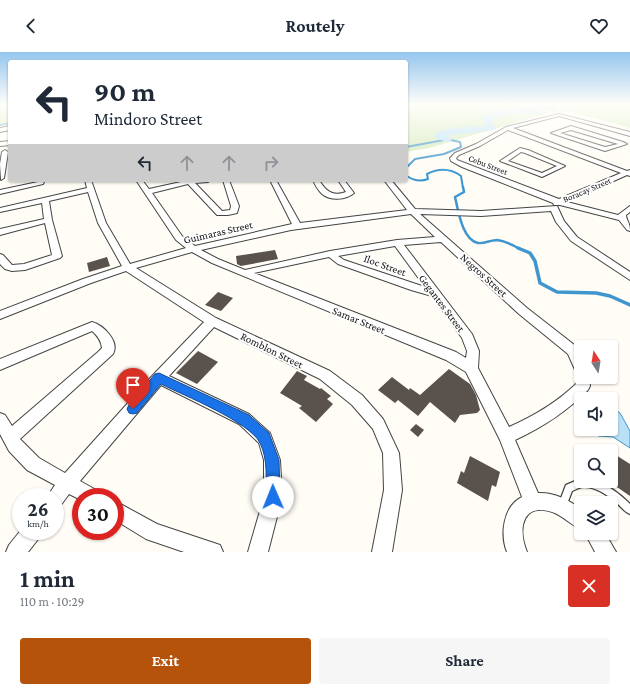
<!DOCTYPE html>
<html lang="en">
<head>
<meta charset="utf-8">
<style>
	:root { --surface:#fff; --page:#f6f6f7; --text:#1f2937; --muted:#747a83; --accent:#b45309 }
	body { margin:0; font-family:"Crimson Pro",serif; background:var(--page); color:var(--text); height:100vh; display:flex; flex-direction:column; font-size:15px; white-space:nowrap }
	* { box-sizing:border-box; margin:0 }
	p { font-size:13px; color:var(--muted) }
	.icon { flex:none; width:22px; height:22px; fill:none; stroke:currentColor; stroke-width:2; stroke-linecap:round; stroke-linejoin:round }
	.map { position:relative; height:500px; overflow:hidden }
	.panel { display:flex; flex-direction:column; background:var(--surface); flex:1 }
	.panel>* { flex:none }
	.guide { position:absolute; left:8px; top:8px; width:400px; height:122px; border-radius:4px; box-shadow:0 1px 3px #0004; background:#fff; color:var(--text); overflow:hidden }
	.needle { width:26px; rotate:348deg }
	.fabs { position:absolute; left:574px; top:288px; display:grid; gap:8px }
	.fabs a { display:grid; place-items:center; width:44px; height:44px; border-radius:4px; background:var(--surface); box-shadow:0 1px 3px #0004; font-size:20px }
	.speed { position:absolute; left:12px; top:436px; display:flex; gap:8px; font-size:20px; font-weight:700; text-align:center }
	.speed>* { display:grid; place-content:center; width:52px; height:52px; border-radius:50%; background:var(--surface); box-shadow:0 1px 3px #0004; line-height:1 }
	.speed small { font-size:10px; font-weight:400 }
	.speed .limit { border:6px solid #d22; background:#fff; color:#111 }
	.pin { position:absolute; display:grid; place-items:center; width:34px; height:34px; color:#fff; margin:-41px -17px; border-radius:50% 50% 50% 0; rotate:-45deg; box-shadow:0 0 4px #0007 }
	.pin .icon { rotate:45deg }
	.me { position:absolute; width:44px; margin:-22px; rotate:359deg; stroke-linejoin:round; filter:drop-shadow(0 0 3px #0008) }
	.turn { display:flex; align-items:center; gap:14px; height:84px; padding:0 20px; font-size:18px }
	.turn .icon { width:52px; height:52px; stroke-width:2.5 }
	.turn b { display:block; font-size:28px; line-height:34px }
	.lanes { display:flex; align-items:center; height:38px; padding:0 20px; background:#0003; justify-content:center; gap:20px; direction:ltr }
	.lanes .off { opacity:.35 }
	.round { display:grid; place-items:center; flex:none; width:42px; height:42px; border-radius:4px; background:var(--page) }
	.headline { display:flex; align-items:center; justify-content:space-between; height:68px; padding:0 20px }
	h1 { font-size:24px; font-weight:700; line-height:30px }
	.button { display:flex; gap:8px; margin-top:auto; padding:8px 20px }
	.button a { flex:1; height:46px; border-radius:4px; background:var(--accent); color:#fff; font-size:16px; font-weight:700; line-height:46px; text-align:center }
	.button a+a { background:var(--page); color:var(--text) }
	header { display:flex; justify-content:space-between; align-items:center; height:52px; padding:0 20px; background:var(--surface); font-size:18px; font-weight:700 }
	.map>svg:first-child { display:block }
</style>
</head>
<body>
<header><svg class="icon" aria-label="back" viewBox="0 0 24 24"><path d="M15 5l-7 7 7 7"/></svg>Routely<svg class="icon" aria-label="heart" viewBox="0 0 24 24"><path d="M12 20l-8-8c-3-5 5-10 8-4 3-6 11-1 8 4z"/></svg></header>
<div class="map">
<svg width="630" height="500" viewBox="0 0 630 500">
	<rect width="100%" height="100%" fill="#fffdf5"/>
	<!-- green -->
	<g fill="#d5ebbd">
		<path d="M0,52H10V72L0,74Z"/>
		<path d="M406,52H630V76L569,59L548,61L429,96L406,100Z"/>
	</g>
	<!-- water -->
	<path fill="#b9e0f7" stroke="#3f96cf" d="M611,355L620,361L630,379V396L613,385L598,384L591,377H611Z"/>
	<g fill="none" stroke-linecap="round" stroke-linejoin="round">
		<!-- stream-far3 -->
		<g stroke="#3f96cf" stroke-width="1.5">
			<path d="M0,73L10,71"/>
			<path d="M438,89L448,87L455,89"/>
		</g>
		<!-- stream-far2 -->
		<g stroke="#3f96cf" stroke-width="2">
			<path d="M451,88L460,90L461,95L444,102L415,107L407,115V124C414,129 420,130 428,127L427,122C439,116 450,116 461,124L463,136"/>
			<path d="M406,95L444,88"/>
		</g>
		<!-- stream-far1 -->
		<path stroke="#3f96cf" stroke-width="2.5" d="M463,135L464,140L455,145C458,157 462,188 478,191C484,192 491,188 497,188C505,189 513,193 520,197"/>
		<!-- stream -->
		<path stroke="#3f96cf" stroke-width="3.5" d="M518,196L530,201L535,209L540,231L557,240L596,241L610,244L630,253"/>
		<!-- river -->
		<path fill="#b9e0f7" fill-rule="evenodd" d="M518,52C528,51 537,53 547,55L548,59L544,62C526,62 508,59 491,68L496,76L494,78L450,83L447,84L453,87L448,90L437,87L434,83C442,74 473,75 485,74L482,67C493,55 515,56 531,56L519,54Z"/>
	</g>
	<!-- building -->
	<g fill="#5a524d">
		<path d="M275,198L278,207L241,214L237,212L236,204Z"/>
		<path d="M107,205L110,214L89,220L87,211Z"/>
		<path d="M218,240L233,246L221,259L205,253Z"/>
		<path d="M198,299L218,310L197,332L176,321Z"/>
		<path d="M449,317L470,332L476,343L480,358L477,361L460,363L455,371L430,350L418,364L398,348L395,351L378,338L392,325L409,338L410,336L420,343Z"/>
		<path d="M297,319L307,324L304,328L320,337L321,336L331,344L327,347L333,352L316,370L299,356L302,354L280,341Z"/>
		<path d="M416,372L424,378L418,385L410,378Z"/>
		<path d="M611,400L630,412V444L611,431Z"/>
		<path d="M470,404L500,420L496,435L492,433L488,449L457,431L461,419L464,421Z"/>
	</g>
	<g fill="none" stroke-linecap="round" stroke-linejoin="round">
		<!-- service casing -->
		<g stroke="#444" stroke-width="2.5">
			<path id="service" d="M580,427H581V429C585,429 590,428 594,429C606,431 621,443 630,452V462C625,460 622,456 618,452C609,444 594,433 581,435C578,436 575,438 572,439L565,457L562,458L559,457L558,454L566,433Z"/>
		</g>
		<!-- minor casing -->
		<g stroke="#444" stroke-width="2">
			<g id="minor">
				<path d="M559,62L630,80V84L559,64L513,76L627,119L630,118V124L627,123L567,150L618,163L630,154V160L626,163C626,168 630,170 630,179L627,178L619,168L560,153H554L553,151L462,115L451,109L450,106L455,101L476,92L506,75ZM508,78L621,121L559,147L457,108L456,106L459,103L480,94Z"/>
				<path d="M10,74V78L0,80V76Z"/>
				<path d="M571,74L623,90L627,92L605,99L551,81ZM571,78L618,92L605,95L560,81Z"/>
				<path d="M10,89V93L0,94V90Z"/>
				<path d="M520,96L528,98L565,114L542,125L500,109ZM521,100L525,101L557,114L542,121L508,109Z"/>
				<path d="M5,98L8,100L4,126L1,128L0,112L2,100Z"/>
				<path d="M39,128H45L43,132L0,142V138L38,130Z"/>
				<path d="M85,128H91L106,171L130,212L186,196L176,188L136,128H142L149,137L190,128H211L208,130L195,131L222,159L230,158L231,154L223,128H229L239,154L237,161L228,163H217L188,132L152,141L182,184L195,194L292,172L270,128H276L300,171L407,158L384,128H391L415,157L481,159L557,154L564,169L577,185L630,220V228L571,189L556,170L551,159L481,164L420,162L527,256L577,295C582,305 581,315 581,325H589L590,334L588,338C566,360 543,375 515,388L538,441C553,440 569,448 581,457V477C571,473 564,465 555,461C523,449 517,475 527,500H507C500,483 503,454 522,445L500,388L466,320L446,308L212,211L192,200L136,216L216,266L330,319L362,343L383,367L399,401L402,438L392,500H372L384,438L383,401L373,377L352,353L320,327L214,275L169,324L249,362L270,381L280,408L282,445L268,500H248L264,445V408L259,391L239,372L161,333L80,429L98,439L101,445H81V448L69,442L61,453L55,456V445H47L55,433L27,418L9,399L0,382V361L5,363L12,374L98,300L102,296C101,289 98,284 92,279L0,318V307L92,270C103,273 120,289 113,302L20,387L39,406L65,421L154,322L204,270L126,219L91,231L0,267V259L83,227L122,214L98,171L88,140L49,149L52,168L62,204L60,206L25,218L12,219L5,217L0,212V202L3,203L12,213L24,212L52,203L45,171L0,183V177L44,167L42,151L0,160V156L87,136ZM411,162L435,185L397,188L330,199L245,218L218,207L201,198L291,178ZM441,190L519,262L568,302L576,320L578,321L575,325L576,332C556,351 534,364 509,375L478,316L479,299L472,282L404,193ZM395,194L425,235L344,208L338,204ZM329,205L338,212L411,238L432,244L462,286L467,299L466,306L456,300L254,221Z"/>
				<path d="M313,128H319C326,139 332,145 346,140L338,128H344L354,141C346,148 330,149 322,142C318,138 315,133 313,128Z"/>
				<path d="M115,449L157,472L220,493L223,500H184L146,487L115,468Z"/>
				<path d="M21,478L41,479L39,486L28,500H6L9,493Z"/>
				<path d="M585,481H605L616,500H595Z"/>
			</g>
		</g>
		<!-- path -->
		<path stroke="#333" stroke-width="1" stroke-dasharray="2 1" stroke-linecap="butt" d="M538,52L555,58"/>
		<!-- service -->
		<use href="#service" fill="#fff" fill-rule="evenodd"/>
		<!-- minor -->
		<use href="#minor" fill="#fff" fill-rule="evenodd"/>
	</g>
	<!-- sky -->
	<linearGradient id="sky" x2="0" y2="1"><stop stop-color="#95c6ee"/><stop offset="0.43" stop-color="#fffefa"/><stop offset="1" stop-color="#fffefa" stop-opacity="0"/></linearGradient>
	<rect width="630" height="122" fill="url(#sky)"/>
	<!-- route -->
	<path fill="#1a73e8" stroke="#114b97" d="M159,321L249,363L269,381L279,408L280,445L278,450L273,452L268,450L266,445C266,427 268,407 260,391C250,370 183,343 161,332L137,361L133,362L129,361L127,357L129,353L155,322Z"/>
	<g text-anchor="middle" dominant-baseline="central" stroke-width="4" stroke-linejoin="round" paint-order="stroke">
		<!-- far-street labels -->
		<g font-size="9" fill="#111" stroke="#fff">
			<text transform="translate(488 113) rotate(21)">Cebu Street</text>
			<text transform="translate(587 138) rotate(-23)">Boracay Street</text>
		</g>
		<!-- street labels -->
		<g font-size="11" fill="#111" stroke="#fff">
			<text transform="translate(218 180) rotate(-13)">Guimaras Street</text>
			<text transform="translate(385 213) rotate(20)">Iloc Street</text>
			<text transform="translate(484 223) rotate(42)">Negros Street</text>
			<text transform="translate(442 251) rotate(53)">Gegantes Street</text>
			<text transform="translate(359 268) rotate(22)">Samar Street</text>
			<text transform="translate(272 298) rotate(26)">Romblon Street</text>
		</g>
	</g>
</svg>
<div class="fabs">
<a><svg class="needle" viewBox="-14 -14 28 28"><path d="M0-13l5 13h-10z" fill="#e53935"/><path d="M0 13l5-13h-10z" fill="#747a83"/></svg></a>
<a><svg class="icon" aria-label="sound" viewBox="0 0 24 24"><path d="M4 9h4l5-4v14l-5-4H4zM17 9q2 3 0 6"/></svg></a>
<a><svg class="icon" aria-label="search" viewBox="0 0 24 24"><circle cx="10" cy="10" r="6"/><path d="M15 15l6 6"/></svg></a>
<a><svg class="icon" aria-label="layers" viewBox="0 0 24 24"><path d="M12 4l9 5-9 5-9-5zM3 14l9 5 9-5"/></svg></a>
</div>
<div class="speed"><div>26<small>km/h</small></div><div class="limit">30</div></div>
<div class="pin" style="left:133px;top:357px;background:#d93025"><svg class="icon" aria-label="arrive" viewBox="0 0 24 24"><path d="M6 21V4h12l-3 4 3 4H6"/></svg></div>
<svg class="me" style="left:273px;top:445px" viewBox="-20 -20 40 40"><circle r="19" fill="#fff"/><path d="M0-13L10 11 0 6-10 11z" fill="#1a73e8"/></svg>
<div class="guide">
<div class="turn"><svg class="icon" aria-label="left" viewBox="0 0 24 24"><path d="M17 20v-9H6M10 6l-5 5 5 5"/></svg><div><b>90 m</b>Mindoro Street</div></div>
<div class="lanes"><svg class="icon" aria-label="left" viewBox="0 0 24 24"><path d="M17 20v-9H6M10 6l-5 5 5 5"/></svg><svg class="icon off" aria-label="ahead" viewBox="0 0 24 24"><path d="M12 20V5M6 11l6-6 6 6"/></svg><svg class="icon off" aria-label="ahead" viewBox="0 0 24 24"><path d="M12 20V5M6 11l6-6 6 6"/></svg><svg class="icon off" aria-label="right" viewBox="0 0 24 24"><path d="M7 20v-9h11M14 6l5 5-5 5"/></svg></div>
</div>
</div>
<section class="panel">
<div class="headline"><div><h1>1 min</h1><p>110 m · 10:29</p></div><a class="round" style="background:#d93025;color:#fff"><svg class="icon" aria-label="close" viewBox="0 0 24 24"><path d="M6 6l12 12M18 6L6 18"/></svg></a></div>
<div class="button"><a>Exit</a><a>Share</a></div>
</section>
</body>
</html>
